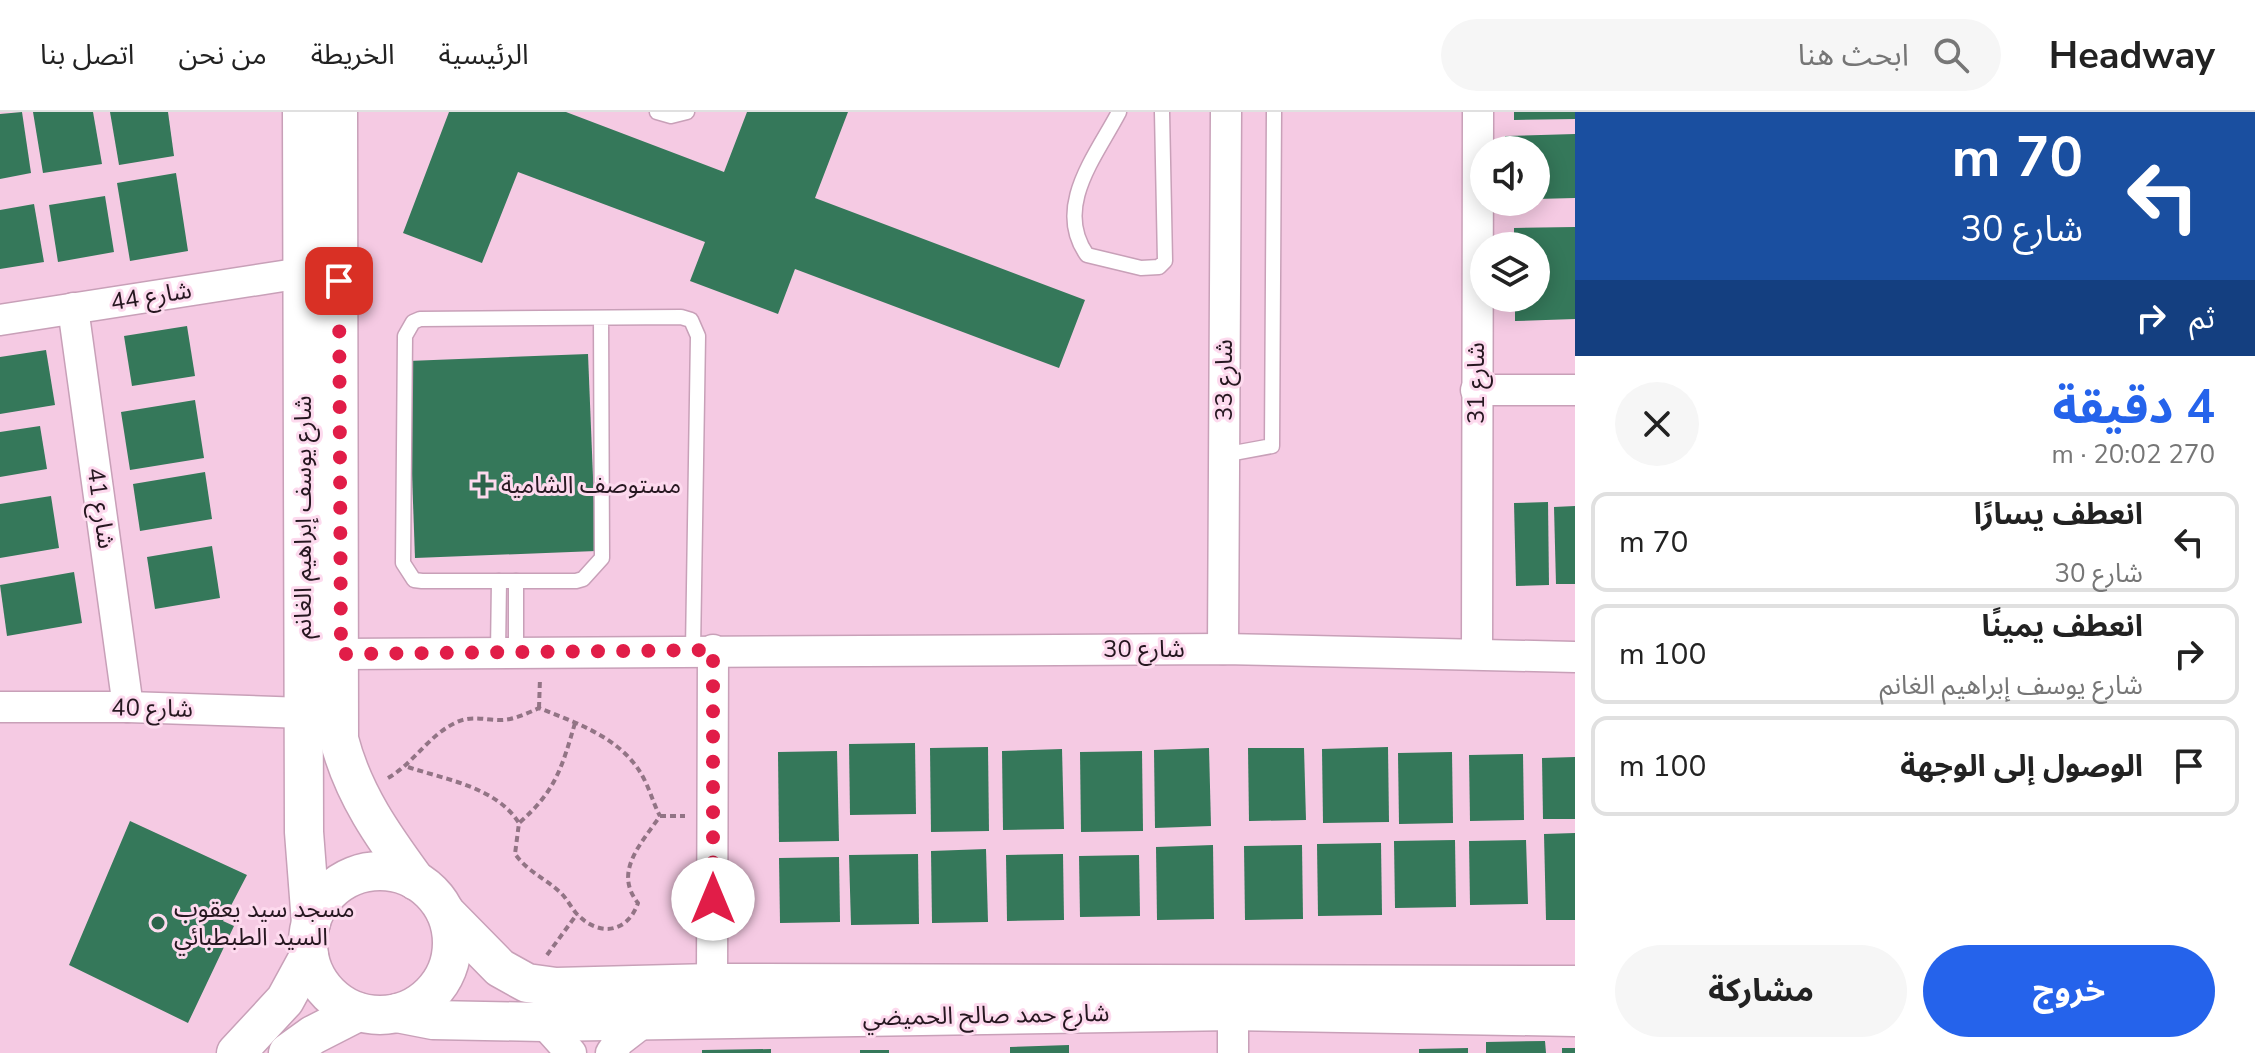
<!DOCTYPE html>
<html lang="ar">
<head>
<meta charset="utf-8">
<style>
	:root { --surface:#fff; --page:#f6f6f6; --text:#222; --muted:#767676; --line:#e0e0e0; --accent:#2563eb }
	body { margin:0; font-family:"Nunito Sans","Noto Sans Arabic",sans-serif; background:var(--page); color:var(--text); direction:rtl; height:100vh; display:flex; flex-direction:column; font-size:30px; white-space:nowrap }
	* { box-sizing:border-box; margin:0 }
	p { font-size:26px; color:var(--muted) }
	.icon { flex:none; width:44px; height:44px; fill:none; stroke:currentColor; stroke-width:2; stroke-linecap:round; stroke-linejoin:round }
	.map { position:relative; flex:1; overflow:hidden; direction:ltr }
	.panel { display:flex; flex-direction:column; background:var(--surface); width:680px }
	.panel>* { flex:none }
	.hud { background:#1a4fa0; color:#fff; overflow:hidden }
	.controls { position:absolute; left:1470px; top:24px; display:grid; gap:16px }
	.controls a { display:grid; place-items:center; width:80px; height:80px; border-radius:50%; background:var(--surface); box-shadow:0 4px 20px #0003; font-size:40px }
	.pin { position:absolute; display:grid; place-items:center; width:68px; height:68px; color:#fff; margin:-34px; border-radius:16px; box-shadow:0 4px 12px #0006 }
	.me { position:absolute; width:88px; margin:-44px; rotate:0deg; stroke-linejoin:round; filter:drop-shadow(0 0 6px #0008) }
	.turn { display:flex; align-items:center; gap:28px; height:168px; padding:0 40px; font-size:36px }
	.turn .icon { width:104px; height:104px; stroke-width:2.5 }
	.turn b { display:block; font-size:56px; line-height:68px }
	.then { display:flex; align-items:center; height:76px; padding:0 40px; background:#0003; gap:16px; font-size:30px }
	.round { display:grid; place-items:center; flex:none; width:84px; height:84px; border-radius:42px; background:var(--page) }
	.summary { display:flex; align-items:center; justify-content:space-between; height:136px; padding:0 40px }
	h1 { font-size:48px; font-weight:700; line-height:60px; color:var(--accent) }
	.cta { display:flex; gap:16px; margin-top:auto; padding:16px 40px }
	.cta a { flex:1; height:92px; border-radius:48px; background:var(--accent); color:#fff; font-size:32px; font-weight:700; line-height:92px; text-align:center }
	.cta a+a { background:var(--page); color:var(--text) }
	ul { padding:0; list-style:none }
	li { display:flex; align-items:center; gap:24px; height:100px; margin:0 16px 12px; padding:0 24px; border:4px solid var(--line); border-radius:16px }
	li div { flex:1 }
	li b { display:block; font-size:30px }
	li em { font-style:normal }
	header { display:flex; align-items:center; gap:48px; box-sizing:border-box; height:112px; padding:0 40px; background:var(--surface); border-bottom:2px solid var(--line) }
	header strong { font-size:38px }
	nav { display:flex; gap:44px; margin-inline-start:auto; font-size:28px }
	.search { width:560px; height:72px; background:var(--page); display:flex; align-items:center; gap:20px; box-sizing:border-box; padding:0 28px; border-radius:44px; color:var(--muted); font-size:30px }
	main { display:flex; flex:1; min-height:0 }
	.map>svg:first-child { display:block }
</style>
</head>
<body>
<header>
<strong>Headway</strong>
<div class="search"><svg class="icon" aria-label="search" viewBox="0 0 24 24"><circle cx="10" cy="10" r="6"/><path d="M15 15l6 6"/></svg>ابحث هنا</div>
<nav><a>الرئيسية</a><a>الخريطة</a><a>من نحن</a><a>اتصل بنا</a></nav>
</header>
<main>
<section class="panel">
<div class="hud">
<div class="turn"><svg class="icon" aria-label="left" viewBox="0 0 24 24"><path d="M17 20v-9H6M10 6l-5 5 5 5"/></svg><div><b>70 m</b>شارع 30</div></div>
<div class="then">ثم<svg class="icon" aria-label="right" viewBox="0 0 24 24"><path d="M7 20v-9h11M14 6l5 5-5 5"/></svg></div>
</div>
<div class="summary"><div><h1>4 دقيقة</h1><p>270 m · 20:02</p></div><a class="round"><svg class="icon" aria-label="close" viewBox="0 0 24 24"><path d="M6 6l12 12M18 6L6 18"/></svg></a></div>
<ul>
<li><svg class="icon" aria-label="left" viewBox="0 0 24 24"><path d="M17 20v-9H6M10 6l-5 5 5 5"/></svg><div><b>انعطف يسارًا</b><p>شارع 30</p></div><em>70 m</em></li>
<li><svg class="icon" aria-label="right" viewBox="0 0 24 24"><path d="M7 20v-9h11M14 6l5 5-5 5"/></svg><div><b>انعطف يمينًا</b><p>شارع يوسف إبراهيم الغانم</p></div><em>100 m</em></li>
<li><svg class="icon" aria-label="arrive" viewBox="0 0 24 24"><path d="M6 21V4h12l-3 4 3 4H6"/></svg><div><b>الوصول إلى الوجهة</b></div><em>100 m</em></li>
</ul>
<div class="cta"><a>خروج</a><a>مشاركة</a></div>
</section>
<div class="map">
<svg width="1575" height="941" viewBox="0 0 1575 941">
	<rect width="100%" height="100%" fill="#f5cae3"/>
	<!-- building -->
	<g fill="#35785a">
		<path d="M22,0L31,61L0,67V2Z"/>
		<path d="M33,0H93L102,52L43,61Z"/>
		<path d="M110,0H168L174,44L119,53Z"/>
		<path d="M449,0H566L724,60L747,0H848L815,86L1085,188L1059,256L795,157L778,202L690,169L705,130L518,60L482,151L403,121Z"/>
		<path d="M1514,0H1575V7L1514,8Z"/>
		<path d="M1575,22V86L1536,87V38H1506L1505,24Z"/>
		<path d="M176,61L188,139L130,149L117,71Z"/>
		<path d="M105,84L114,140L58,150L49,93Z"/>
		<path d="M34,92L44,150L0,157V98Z"/>
		<path d="M1575,115V207L1515,209V186H1536V134H1514V116Z"/>
		<path d="M187,214L195,264L132,274L124,224Z"/>
		<path d="M46,238L55,293L0,302V245Z"/>
		<path d="M588,242L596,439L415,446L408,249Z"/>
		<path d="M195,288L204,346L130,358L121,300Z"/>
		<path d="M40,314L47,357L0,365V320Z"/>
		<path d="M205,360L212,407L140,419L133,372Z"/>
		<path d="M51,384L59,436L0,446V392Z"/>
		<path d="M1548,390L1549,473L1516,474L1514,391Z"/>
		<path d="M1575,394V472H1556L1554,395Z"/>
		<path d="M212,434L220,486L155,497L147,445Z"/>
		<path d="M74,460L82,511L7,524L0,473Z"/>
		<path d="M915,631L916,702L850,703L849,632Z"/>
		<path d="M988,635L989,719L931,720L930,636Z"/>
		<path d="M1388,635L1389,710L1323,711L1322,637Z"/>
		<path d="M1209,636L1211,714L1155,716L1154,638Z"/>
		<path d="M1248,636H1304L1306,708L1249,709Z"/>
		<path d="M1062,637L1064,717L1003,718L1002,639Z"/>
		<path d="M837,639L839,729L779,730L778,640Z"/>
		<path d="M1142,639L1143,719L1081,720L1080,640Z"/>
		<path d="M1452,640L1453,711L1399,712L1398,641Z"/>
		<path d="M1523,642L1524,708L1470,709L1469,643Z"/>
		<path d="M1575,645V707H1543L1542,646Z"/>
		<path d="M130,709L247,763L223,809L234,814L188,911L69,853Z"/>
		<path d="M1575,721V808H1546L1544,722Z"/>
		<path d="M1455,728L1456,795L1395,796L1394,729Z"/>
		<path d="M1526,728L1528,792L1470,793L1469,729Z"/>
		<path d="M1381,731L1382,803L1318,804L1317,732Z"/>
		<path d="M1213,733L1214,807L1157,808L1156,735Z"/>
		<path d="M1302,733L1303,807L1245,808L1244,734Z"/>
		<path d="M986,737L988,810L932,811L931,739Z"/>
		<path d="M918,742L919,812L851,813L849,743Z"/>
		<path d="M1063,742L1064,808L1007,809L1006,743Z"/>
		<path d="M1139,743L1140,804L1080,805L1079,744Z"/>
		<path d="M839,745L840,810L780,811L779,746Z"/>
		<path d="M1545,929L1546,941H1486V930Z"/>
		<path d="M1069,933V941H1010V935Z"/>
		<path d="M1468,936V941H1419V937Z"/>
		<rect x="1562" y="936" width="13" height="5"/>
		<path d="M771,937V941H702V938Z"/>
		<rect x="860" y="938" width="29" height="3"/>
	</g>
	<g fill="none" stroke-linecap="round" stroke-linejoin="round">
		<!-- service casing -->
		<g stroke="#c8a0b8" stroke-width="17">
			<g id="service">
				<path d="M657,0L671,4L687,0"/>
				<path d="M1119,0C1096,44 1053,95 1087,143L1141,156L1159,155L1165,149L1162,0"/>
				<path d="M601,206L602,446L583,467L576,469H422L414,468L403,451L405,224L413,210L420,207L681,205L691,208L698,224L693,538"/>
				<path d="M1223,343L1272,334L1274,0"/>
				<path d="M516,469V540"/>
				<path d="M498,540L499,469"/>
			</g>
		</g>
		<!-- minor casing -->
		<g stroke="#c8a0b8" stroke-width="33">
			<g id="minor">
				<path d="M73,196L128,595"/>
				<path d="M0,208L302,161"/>
				<path d="M1476,278H1575"/>
				<path d="M1223,537L1226,0"/>
				<path d="M341,542L1223,537L1575,545"/>
				<path d="M1477,542L1478,0"/>
				<path d="M0,595H128L304,601"/>
				<path d="M712,871L713,538"/>
				<path d="M543,910L571,941"/>
				<path d="M611,941L619,929L645,909"/>
				<path d="M1233,941V899"/>
			</g>
		</g>
		<!-- tertiary casing -->
		<g stroke="#c8a0b8" stroke-width="41">
			<g id="tertiary">
				<path d="M302,0L304,720L311,811"/>
				<path d="M338,0L339,627C353,682 383,724 416,769"/>
				<circle cx="380" cy="831" r="72"/>
				<path d="M446,801L500,856L527,871L556,875L712,871L1575,873"/>
				<path d="M397,901L433,908L543,910L1233,899L1575,905"/>
				<path d="M236,941L285,888L309,844"/>
				<path d="M288,941L313,923L358,900"/>
			</g>
		</g>
		<!-- path -->
		<g stroke="#927485" stroke-width="4" stroke-dasharray="6 4" stroke-linecap="butt">
			<path d="M539,596L540,566"/>
			<path d="M575,611C562,655 556,679 519,711L515,742C528,760 545,766 561,781C567,787 571,795 576,801C598,825 627,822 638,791C613,760 641,732 660,704"/>
			<path d="M408,655C447,668 496,675 519,711"/>
			<path d="M388,666C414,651 428,624 455,611C474,601 490,611 510,607C520,605 530,600 539,596C579,612 625,627 645,669C651,681 654,693 660,704"/>
			<path d="M660,704H685"/>
			<path d="M547,843L577,802"/>
		</g>
		<!-- service -->
		<use href="#service" stroke="#fff" stroke-width="14"/>
		<!-- minor -->
		<use href="#minor" stroke="#fff" stroke-width="30"/>
		<!-- tertiary -->
		<use href="#tertiary" stroke="#fff" stroke-width="38"/>
	</g>
	<g fill="none" stroke-linecap="round" stroke-linejoin="round">
		<!-- route -->
		<path stroke="#e11d48" stroke-width="14" stroke-dasharray="0 25.2" d="M339,169L341,542L713,538V787"/>
	</g>
	<!-- markers -->
	<g fill="#2b634a" stroke="#fddaee" stroke-width="3">
		<path d="M479 361h8v8h8v8h-8v8h-8v-8h-8v-8h8z"/>
		<circle cx="158" cy="811" r="8"/>
	</g>
	<g text-anchor="middle" dominant-baseline="central" stroke-width="6" stroke-linejoin="round" paint-order="stroke">
		<!-- street labels -->
		<g font-size="24" fill="#261720" stroke="#fddaee">
			<text transform="translate(151 184) rotate(-9)">شارع 44</text>
			<text transform="translate(1224 268) rotate(-90)">شارع 33</text>
			<text transform="translate(1476 271) rotate(-90)">شارع 31</text>
			<text transform="translate(101 396) rotate(82)">شارع 41</text>
			<text transform="translate(303 405) rotate(-90)">شارع يوسف إبراهيم الغانم</text>
			<text x="1144" y="537">شارع 30</text>
			<text transform="translate(152 596) rotate(1)">شارع 40</text>
			<text transform="translate(986 903) rotate(-1)">شارع حمد صالح الحميضي</text>
		</g>
		<!-- poi labels -->
		<g font-size="24" fill="#261720" stroke="#fddaee" text-anchor="start">
			<text x="501" y="373">مستوصف الشامية</text>
			<text x="174" y="797">مسجد سيد يعقوب<tspan x="174" dy="28">السيد الطبطبائي</tspan></text>
		</g>
	</g>
</svg>
<div class="controls">
<a><svg class="icon" aria-label="sound" viewBox="0 0 24 24"><path d="M4 9h4l5-4v14l-5-4H4zM17 9q2 3 0 6"/></svg></a>
<a><svg class="icon" aria-label="layers" viewBox="0 0 24 24"><path d="M12 4l9 5-9 5-9-5zM3 14l9 5 9-5"/></svg></a>
</div>
<div class="pin" style="left:339px;top:169px;background:#d93025"><svg class="icon" aria-label="arrive" viewBox="0 0 24 24"><path d="M6 21V4h12l-3 4 3 4H6"/></svg></div>
<svg class="me" style="left:713px;top:787px" viewBox="-20 -20 40 40"><circle r="19" fill="#fff"/><path d="M0-13L10 11 0 6-10 11z" fill="#e11d48"/></svg>
</div>
</main>
</body>
</html>
